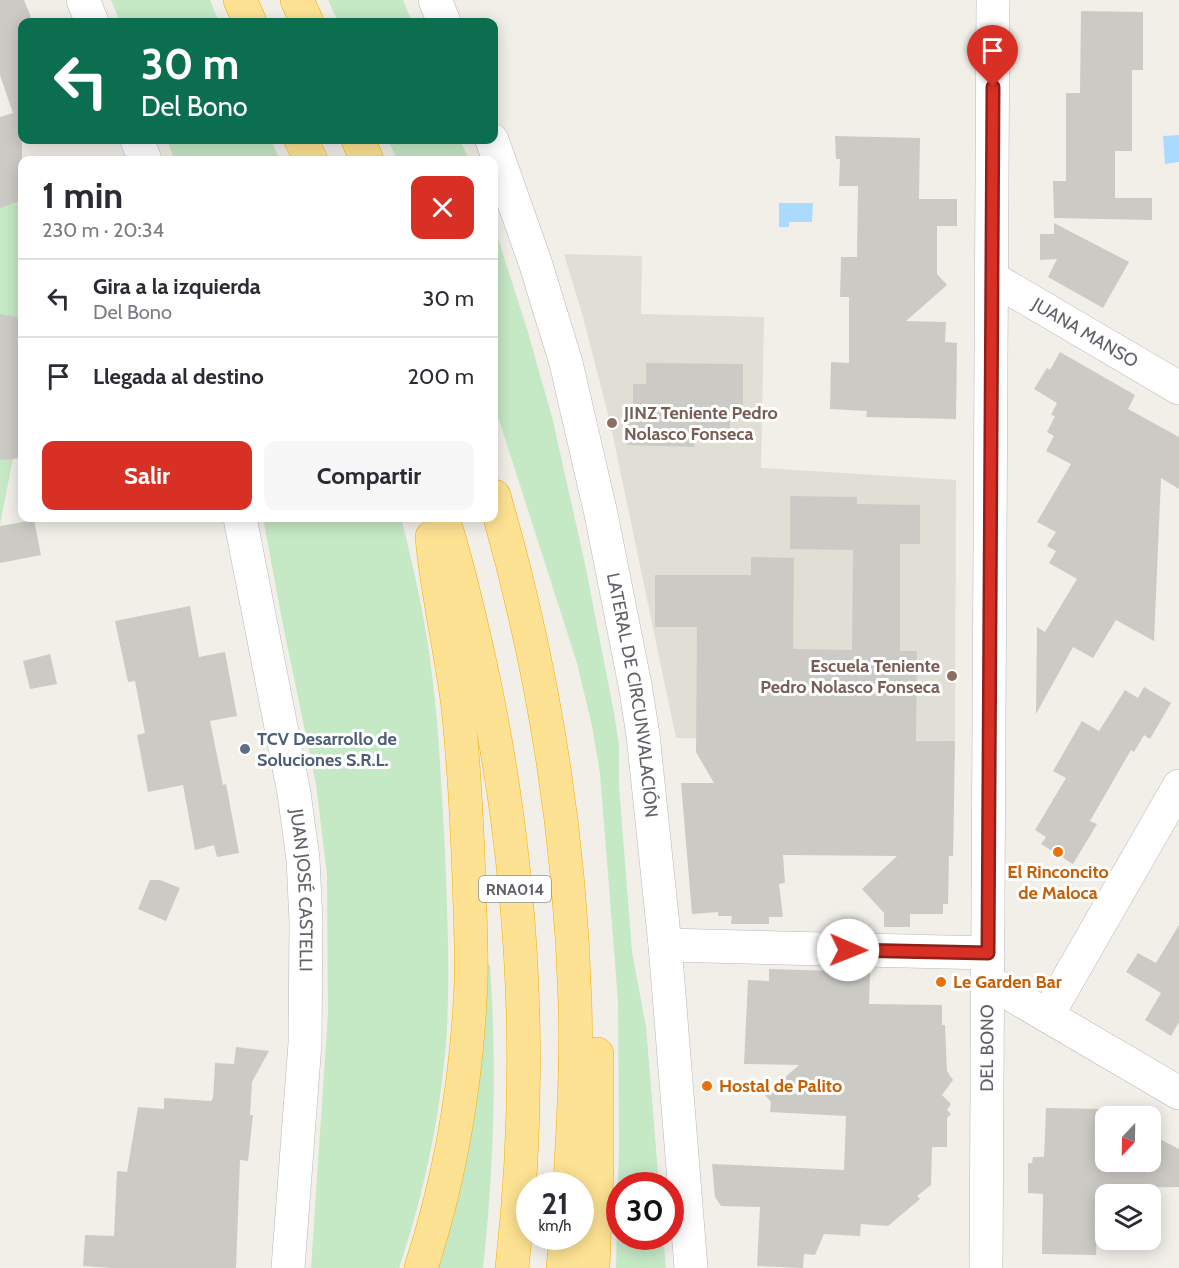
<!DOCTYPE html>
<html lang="es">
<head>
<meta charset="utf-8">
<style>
	:root { --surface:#fff; --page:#f7f7f7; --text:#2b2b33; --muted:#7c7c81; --line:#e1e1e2; --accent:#d93025 }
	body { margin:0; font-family:Cabin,sans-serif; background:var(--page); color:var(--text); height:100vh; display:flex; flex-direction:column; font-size:22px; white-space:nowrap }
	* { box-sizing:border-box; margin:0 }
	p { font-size:20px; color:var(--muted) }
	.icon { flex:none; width:33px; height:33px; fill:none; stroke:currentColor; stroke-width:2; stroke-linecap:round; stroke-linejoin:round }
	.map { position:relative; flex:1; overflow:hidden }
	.side { position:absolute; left:18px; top:156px; width:480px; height:366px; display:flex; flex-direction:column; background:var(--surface); border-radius:12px; box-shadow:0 3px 15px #0003 }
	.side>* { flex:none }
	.guide { position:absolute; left:18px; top:18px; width:480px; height:126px; border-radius:12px; box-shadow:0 3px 15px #0003; background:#0b6e4f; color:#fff; overflow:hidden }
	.needle { width:39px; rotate:202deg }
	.controls { position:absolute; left:1095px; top:1106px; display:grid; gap:12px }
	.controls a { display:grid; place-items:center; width:66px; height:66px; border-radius:12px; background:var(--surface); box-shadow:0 3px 15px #0003; font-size:30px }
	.speed { position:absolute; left:516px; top:1172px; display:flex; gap:12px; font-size:30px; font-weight:700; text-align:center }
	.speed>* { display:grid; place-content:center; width:78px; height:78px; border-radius:50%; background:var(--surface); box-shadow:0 3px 15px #0003; line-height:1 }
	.speed small { font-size:15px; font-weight:400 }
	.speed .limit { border:9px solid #d22; background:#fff; color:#111 }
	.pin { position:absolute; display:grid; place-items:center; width:51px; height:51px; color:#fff; margin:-62px -26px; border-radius:50% 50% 50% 0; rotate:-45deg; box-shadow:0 0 6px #0007 }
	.pin .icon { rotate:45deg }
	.me { position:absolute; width:66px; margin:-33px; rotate:91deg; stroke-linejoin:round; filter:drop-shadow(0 0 4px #0008) }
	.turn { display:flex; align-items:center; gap:21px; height:126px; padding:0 24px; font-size:27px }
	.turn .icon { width:78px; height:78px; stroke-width:2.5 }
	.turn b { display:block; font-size:42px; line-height:51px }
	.round { display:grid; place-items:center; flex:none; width:63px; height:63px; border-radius:12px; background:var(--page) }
	.head { display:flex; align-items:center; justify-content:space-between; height:102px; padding:0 24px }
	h1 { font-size:36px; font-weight:700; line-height:45px }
	.action { display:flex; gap:12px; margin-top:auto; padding:12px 24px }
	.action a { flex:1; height:69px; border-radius:12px; background:var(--accent); color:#fff; font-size:24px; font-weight:700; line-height:69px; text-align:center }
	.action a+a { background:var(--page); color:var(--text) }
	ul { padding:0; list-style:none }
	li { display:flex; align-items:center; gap:18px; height:78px; padding:0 24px; border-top:2px solid var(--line) }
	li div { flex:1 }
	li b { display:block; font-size:22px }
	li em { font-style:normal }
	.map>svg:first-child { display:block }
</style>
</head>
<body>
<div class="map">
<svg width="1179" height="1268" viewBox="0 0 1179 1268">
	<rect width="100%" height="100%" fill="#f1efe8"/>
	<!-- education -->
	<path fill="#e1ded6" d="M564,254L642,256L641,314L764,317L761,468L956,480L955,741L676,738L610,422L583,317Z"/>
	<!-- green -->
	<g fill="#c5e8c5">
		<path d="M111,0H210L219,22H120Z"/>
		<path d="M328,0H403L412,22H338Z"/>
		<path d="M167,140H271L280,160H175Z"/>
		<path d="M388,140H460L469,160H397Z"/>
		<path d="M0,145L22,202V412L0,525Z"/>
		<path d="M494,226L527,329L552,417L585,564L614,713L619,745V786L632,952L646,1027L659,1185H620V1236H663L666,1268H616L619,1145L618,1001L600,773L592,726L577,663L494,404Z"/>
		<path d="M263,518H401C415,572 427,627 433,683C439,732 441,782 444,832C447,897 450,962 447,1028C442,1109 425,1191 399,1268H311L328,1013L327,875L316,784L283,625Z"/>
		<path d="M486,964L490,965C497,1066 494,1167 483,1268H432Z"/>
	</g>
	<!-- water -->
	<g fill="#aadaff">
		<path d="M1179,135V162L1165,164L1163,136Z"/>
		<path d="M779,203H813L812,222H789V227H779Z"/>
	</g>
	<!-- building -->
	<g fill="#cccac5">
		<path d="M0,0H24L31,17L22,21V200L0,208V117L13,113L0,75Z"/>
		<path d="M1081,11L1143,12V70H1132V151H1115V198H1152V220L1054,218L1053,181H1066V93H1080Z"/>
		<path d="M835,136L920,138L919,199H957V226H937V274L947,285L906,321L946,322L945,342L957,343L956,419L866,417L867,411L830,409L831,362L849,363V297H840L841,257H857L858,186H839L840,159H836Z"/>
		<path d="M1054,223L1129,262L1103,308L1048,277L1057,259L1040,260V234H1054Z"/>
		<path d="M0,314L22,318V458L0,460Z"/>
		<path d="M1060,352L1135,395L1128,409L1179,437V489L1161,478L1154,641L1116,620L1093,658L1073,647L1036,714L1037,627L1045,632L1077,579L1049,563L1056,551L1047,546L1056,532L1037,522L1071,464L1046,451L1054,436L1047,432L1055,416L1051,415L1057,403L1034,389L1047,368L1050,370Z"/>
		<path d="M646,363L743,364V410H730V429H707V434H695L694,447L627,445V414H633V384H646Z"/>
		<path d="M790,496L857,497V504L920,505V544H900V651H917L916,741H955L954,807L953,856H949L948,904H943V914H910V927H884V913L862,889L897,856L783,855L785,883L779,884L783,917H769V924H731L732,916H718V912L692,914L681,783H714L696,752L697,627H655V575H751V557L794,558L793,649L852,650L853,550L790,549Z"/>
		<path d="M34,520L41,555L0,563V526Z"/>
		<path d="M190,606L199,657L225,652L237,716L210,721L223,785L226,784L239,853L217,857L214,845L195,850L183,785L148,792L137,735L145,733L135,681L128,682L115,621Z"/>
		<path d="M50,654L57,684L30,689L23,661Z"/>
		<path d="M1144,687L1171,703L1150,739L1144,735L1134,752L1131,750L1090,821L1097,824L1073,864L1041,844L1046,837L1035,830L1066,778L1053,771L1082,721L1099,731L1125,690L1138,698Z"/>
		<path d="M150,880H160L180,888L166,921L138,909Z"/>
		<path d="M1179,925V1022L1171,1036L1145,1020L1161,993L1126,972L1138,953L1156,963Z"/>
		<path d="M769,969L870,972L869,1004L942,1005V1025H945L947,1071L953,1080L942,1095L951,1104L947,1110L951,1114L947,1118V1147H932L931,1185L917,1196L920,1199L888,1226L861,1224L860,1236L824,1234L815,1255L804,1254L803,1268L757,1266L760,1207L721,1206L715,1197L712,1164L844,1170L846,1116L770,1112L771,1102L765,1095L799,1065L744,1064L748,980L769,981Z"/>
		<path d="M236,1047L269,1051L252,1082L250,1115H253L248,1161L240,1160L236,1268H112L83,1266L85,1235L114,1236L117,1171L127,1172L138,1107L164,1109V1098L211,1101L213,1098L215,1063L234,1064Z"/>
		<path d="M1046,1108L1106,1109V1161H1150V1134L1179,1149V1187L1099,1188L1096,1255L1042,1254L1043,1194L1028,1193V1163H1032L1033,1157H1044Z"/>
	</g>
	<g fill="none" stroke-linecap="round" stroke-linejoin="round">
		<!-- minor casing -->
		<g stroke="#b5b8bc" stroke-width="34">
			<g id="minor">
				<path d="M83,0L92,22"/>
				<path d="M435,0L444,22"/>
				<path d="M137,140L145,160"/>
				<path id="s1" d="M492,140L536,265L566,363L601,514L635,685L643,735L665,945L691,1268"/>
				<path id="s2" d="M992,278L1179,388"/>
				<path id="s3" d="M240,518L294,793L303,859L306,922L305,1043L288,1268"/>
				<path d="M665,945L988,953"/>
				<path d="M988,981L1179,1093"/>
				<path d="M1047,1016L1179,786"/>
				<path id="s4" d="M986,1268L993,0"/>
			</g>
		</g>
		<!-- highway casing -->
		<g stroke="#f9ab00" stroke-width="34">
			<g id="highway">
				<path d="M240,0L250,22"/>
				<path d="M297,0L307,22"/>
				<path d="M301,140L311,160"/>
				<path d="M358,140L367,160"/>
				<path d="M494,496C542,661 570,831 575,1003C577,1064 573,1124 570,1185"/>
				<path d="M443,518C458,564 468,611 479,658C523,858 535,1065 512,1268"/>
				<path d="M421,1268C451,1176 467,1080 471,983C472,949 470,914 469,879C467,822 464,765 458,707C451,650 437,594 432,537"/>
				<path d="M563,1268L566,1236"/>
				<path d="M593,1268L597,1168V1054"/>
			</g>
		</g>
		<!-- minor -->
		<use href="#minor" stroke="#fff" stroke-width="33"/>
		<!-- highway -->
		<use href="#highway" stroke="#fde293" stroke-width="33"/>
	</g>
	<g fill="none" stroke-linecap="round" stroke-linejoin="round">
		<!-- route casing -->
		<g stroke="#8d1f18" stroke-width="15">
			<path id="route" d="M848,950L988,953L993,87"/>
		</g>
		<!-- route -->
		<use href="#route" stroke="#d93025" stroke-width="10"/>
	</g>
	<!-- markers -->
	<g fill="#8d6e63" stroke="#fff" stroke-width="2">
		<circle cx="612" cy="423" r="6"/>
		<circle cx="952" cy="676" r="6"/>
	</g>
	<circle fill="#5c6f8a" stroke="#fff" stroke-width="2" cx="245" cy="749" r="6"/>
	<g fill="#e8710a" stroke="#fff" stroke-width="2">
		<circle cx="1058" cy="852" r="6"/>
		<circle cx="941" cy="982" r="6"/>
		<circle cx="707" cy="1086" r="6"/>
	</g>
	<g text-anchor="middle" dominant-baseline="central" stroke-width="6" stroke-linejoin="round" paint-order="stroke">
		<!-- shield labels -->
		<rect fill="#fff" stroke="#8f9295" stroke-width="1.5" x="479" y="876" width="72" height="26" rx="4.5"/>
		<g font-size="16" font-weight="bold" fill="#5f6368">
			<text x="515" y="889">RNA014</text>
		</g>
		<!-- street labels -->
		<g font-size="18" fill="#5f6368" stroke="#fff">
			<text stroke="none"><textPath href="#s2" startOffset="108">JUANA MANSO</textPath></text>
			<text stroke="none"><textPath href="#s1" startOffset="574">LATERAL DE CIRCUNVALACIÓN</textPath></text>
			<text stroke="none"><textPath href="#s3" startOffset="378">JUAN JOSÉ CASTELLI</textPath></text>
			<text stroke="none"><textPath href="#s4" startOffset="220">DEL BONO</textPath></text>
		</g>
		<!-- education labels -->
		<g font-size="18" font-weight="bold" fill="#785e54" stroke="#fff" text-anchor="start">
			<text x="624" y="413">JINZ Teniente Pedro<tspan x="624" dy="21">Nolasco Fonseca</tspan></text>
			<text x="940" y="666" text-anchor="end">Escuela Teniente<tspan x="940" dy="21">Pedro Nolasco Fonseca</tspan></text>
		</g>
		<!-- service labels -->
		<g font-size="18" font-weight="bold" fill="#4e5e75" stroke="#fff" text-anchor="start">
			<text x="257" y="739">TCV Desarrollo de<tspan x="257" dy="21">Soluciones S.R.L.</tspan></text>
		</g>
		<!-- food labels -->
		<g font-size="18" font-weight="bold" fill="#c56008" stroke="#fff" text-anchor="start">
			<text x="1058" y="872" text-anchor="middle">El Rinconcito<tspan x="1058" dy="21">de Maloca</tspan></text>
			<text x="953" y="982">Le Garden Bar</text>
			<text x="719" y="1086">Hostal de Palito</text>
		</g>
	</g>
</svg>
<div class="controls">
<a><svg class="needle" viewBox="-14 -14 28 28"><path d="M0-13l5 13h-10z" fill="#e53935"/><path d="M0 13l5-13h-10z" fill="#7c7c81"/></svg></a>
<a><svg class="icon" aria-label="layers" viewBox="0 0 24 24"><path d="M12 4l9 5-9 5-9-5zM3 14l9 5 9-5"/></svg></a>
</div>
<div class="speed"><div>21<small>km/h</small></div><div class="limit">30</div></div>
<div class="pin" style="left:993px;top:87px;background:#d93025"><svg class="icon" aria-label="arrive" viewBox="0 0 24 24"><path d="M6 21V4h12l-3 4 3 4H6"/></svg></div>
<svg class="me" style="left:848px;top:950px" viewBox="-20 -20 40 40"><circle r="19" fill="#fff"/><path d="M0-13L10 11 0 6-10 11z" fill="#d93025"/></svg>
<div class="guide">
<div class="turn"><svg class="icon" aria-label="left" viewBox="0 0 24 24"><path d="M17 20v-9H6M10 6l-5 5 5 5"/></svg><div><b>30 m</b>Del Bono</div></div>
</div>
<section class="side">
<div class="head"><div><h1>1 min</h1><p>230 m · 20:34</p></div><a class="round" style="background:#d93025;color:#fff"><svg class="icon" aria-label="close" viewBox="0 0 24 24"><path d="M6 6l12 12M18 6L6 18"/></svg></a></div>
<ul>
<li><svg class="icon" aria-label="left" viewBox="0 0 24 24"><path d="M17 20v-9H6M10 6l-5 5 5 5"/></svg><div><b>Gira a la izquierda</b><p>Del Bono</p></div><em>30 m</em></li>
<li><svg class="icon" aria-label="arrive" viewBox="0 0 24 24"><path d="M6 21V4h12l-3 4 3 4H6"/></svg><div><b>Llegada al destino</b></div><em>200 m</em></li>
</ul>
<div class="action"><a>Salir</a><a>Compartir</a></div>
</section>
</div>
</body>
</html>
